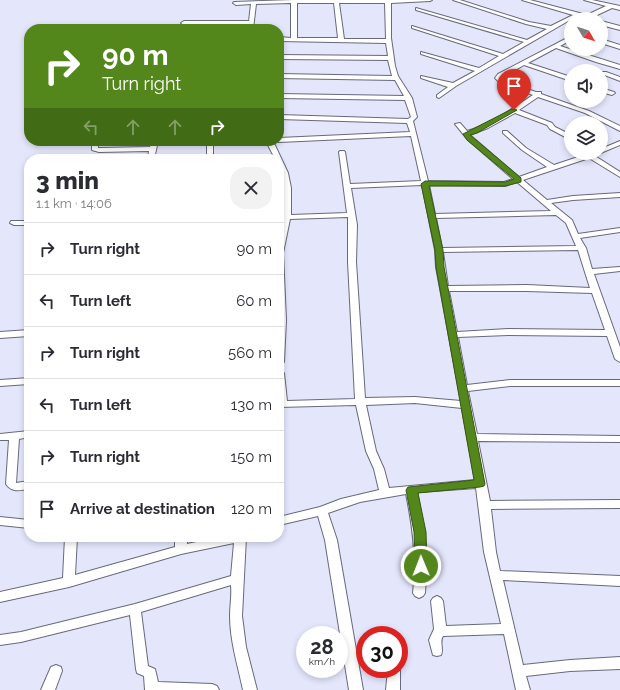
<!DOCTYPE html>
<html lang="en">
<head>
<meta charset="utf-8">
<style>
	:root { --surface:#fff; --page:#f2f2f3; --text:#2b2b33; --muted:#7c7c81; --line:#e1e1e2 }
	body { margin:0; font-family:Raleway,sans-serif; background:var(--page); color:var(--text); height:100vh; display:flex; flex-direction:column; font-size:15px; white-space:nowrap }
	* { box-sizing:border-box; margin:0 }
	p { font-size:13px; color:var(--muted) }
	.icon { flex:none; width:22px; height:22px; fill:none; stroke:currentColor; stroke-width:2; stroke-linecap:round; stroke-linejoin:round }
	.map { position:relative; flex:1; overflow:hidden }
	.panel { position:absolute; left:24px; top:154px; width:260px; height:388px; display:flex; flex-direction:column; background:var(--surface); border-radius:16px; box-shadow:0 2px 6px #0003 }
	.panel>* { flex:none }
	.top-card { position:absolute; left:24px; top:24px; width:260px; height:122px; border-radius:16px; box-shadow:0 2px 6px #0003; background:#53861b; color:#fff; overflow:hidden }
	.needle { width:26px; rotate:129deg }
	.buttons { position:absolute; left:564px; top:12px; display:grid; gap:8px }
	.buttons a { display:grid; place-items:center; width:44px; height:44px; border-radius:50%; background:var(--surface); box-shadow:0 2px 6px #0003; font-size:20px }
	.speed { position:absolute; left:296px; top:626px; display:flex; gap:8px; font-size:20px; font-weight:700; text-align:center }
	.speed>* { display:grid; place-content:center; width:52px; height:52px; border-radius:50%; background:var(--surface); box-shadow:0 2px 6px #0003; line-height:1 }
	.speed small { font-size:10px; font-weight:400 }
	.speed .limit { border:6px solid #d22; background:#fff; color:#111 }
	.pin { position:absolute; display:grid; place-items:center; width:34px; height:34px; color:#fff; margin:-41px -17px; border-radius:50% 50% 50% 0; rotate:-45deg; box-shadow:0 0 4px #0007 }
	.pin .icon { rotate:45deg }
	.me { position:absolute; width:44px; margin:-22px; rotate:359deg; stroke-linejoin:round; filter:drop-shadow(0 0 3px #0008) }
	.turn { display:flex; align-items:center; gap:14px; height:84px; padding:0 12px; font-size:18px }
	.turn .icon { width:52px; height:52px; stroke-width:2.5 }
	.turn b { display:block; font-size:28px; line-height:34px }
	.lanes { display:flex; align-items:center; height:38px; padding:0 12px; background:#0003; justify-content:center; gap:20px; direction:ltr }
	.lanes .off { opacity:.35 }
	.round { display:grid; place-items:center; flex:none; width:42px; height:42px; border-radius:16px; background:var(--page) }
	.headline { display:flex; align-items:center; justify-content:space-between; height:68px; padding:0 12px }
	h1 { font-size:24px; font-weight:800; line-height:30px }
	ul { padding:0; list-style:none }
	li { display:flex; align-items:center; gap:12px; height:52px; padding:0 12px; border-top:1px solid var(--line) }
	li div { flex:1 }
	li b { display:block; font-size:15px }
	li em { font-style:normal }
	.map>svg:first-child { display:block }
</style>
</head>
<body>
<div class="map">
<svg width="620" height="690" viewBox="0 0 620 690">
	<rect width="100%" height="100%" fill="#e4e6fc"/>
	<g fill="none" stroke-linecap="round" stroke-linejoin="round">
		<!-- minor casing -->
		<g stroke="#68697c" stroke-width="2">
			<g id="minor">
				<path d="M294,0H432L430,1L391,3V38L395,66L398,76L412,98L417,117L413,121L428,181L504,182L513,179L468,140L455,124L460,123L467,131C491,124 512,109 533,95L500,83L495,78L498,74L571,36V40L560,46L620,65V69L596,62L556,48L528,63L571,77V81L524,65L501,78L504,81L536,92H541V94L589,111L620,126V131L585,113L538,97L519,110L552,123L555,127L571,135V140L550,129L547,125L515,113L488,128L470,135L519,177L547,167L522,150L503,133V131H507L526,148L554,165L590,153H600L595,156L620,172V177L589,158L523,180L547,200L573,196L620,193V197L573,200L551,203L572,220L578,234L620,228V232L580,238L586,248L592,269L620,267V271L594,274L620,347V362L615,359L607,336L508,335L458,337L467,385L511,380H620V386H511L468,391L477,434L620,436V442L478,441L490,501L620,500V508L491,509L496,552L500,571L620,576V586L503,580L523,665L570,660L620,657V669L570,671L526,676L530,690H516L504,634L443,636C439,642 444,649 441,655L437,656L433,655L429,640L434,629L431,601L433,598L437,596L441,598L443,601L446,626L501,624L484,552L476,488L420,492H417C424,526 428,559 425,593L423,596L419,598L415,596L413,593C417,559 413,527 406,494L360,502L328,513L337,540L363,690H349L325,540L318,516L279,525V517L320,507L341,499L379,490L374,469L366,451L356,405L279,407V370L284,373L287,401L355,399L348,262V217L290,219L283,253L286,320L284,362L279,365V233L283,217L284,195L279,159H275L267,143H213V159H207V141H273L288,173L291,188V215L347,213L339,152L340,151H344L345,152L350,184L421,181L411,136L279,142L276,141H279V138L410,132L407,123L279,119V115L408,119L411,117L405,100L279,98V94L404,96L395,80L279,78V74L392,76L388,60L279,59V55L388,56L386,43L279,41V37L291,38V3L256,4L253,29H247L248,25H184L181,23L184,21H249L251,4L236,5L233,3L234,2ZM297,3H334L338,38H297ZM339,3H385L386,39H344ZM517,182L551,211L435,214L429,185L505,186ZM422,185L435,250L436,267L461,401L415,397L365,398L356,262L357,225L351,188ZM556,215L566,223L576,246L442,248L436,218ZM578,250L590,288L527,285L448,286L443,252ZM449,291H527L592,293L605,330L508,329L457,332ZM415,403L462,408L475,480L389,488L384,469L376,451L366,405Z"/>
				<path d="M453,0H460L529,22L551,26L573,15L522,0H530L587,15L606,6L584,0H592L620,6V10L612,8L593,17L598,19H589L575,15V17L456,86L439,98L437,97V95L448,87L421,78V76L453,83L475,71L421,54V52L479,68L499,56L412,28V26L503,54L524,42L416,10V8L527,40L547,29L526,24Z"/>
				<path d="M601,21L620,26V30L601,25Z"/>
				<path d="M601,39L620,45V49L601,43Z"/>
				<path d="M602,72H606L620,77V81L602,74Z"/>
				<path d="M601,88L614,92L615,93L612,95L601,92Z"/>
				<path d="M95,141L98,143V148H99L150,147L152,141H158L154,159H148L149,151L99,152L92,150V143Z"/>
				<path d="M620,141V145L603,152L601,153V149Z"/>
				<path d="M11,221H29V225H14L10,223Z"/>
				<path d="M29,330V336L0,338V332Z"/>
				<path d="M29,378V384L0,386V380Z"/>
				<path d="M29,431V437L19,439L16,483L29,481V489C20,490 12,493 6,484L9,440H0V434Z"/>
				<path d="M0,517L29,520V528L0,525Z"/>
				<path d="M65,537H77L75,575L175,547V537H187V544L220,537H246L242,616L246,647L257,690H243C238,666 230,641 230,616C230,606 232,596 231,585L141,612L148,666L155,669L158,682L212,684L217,686L219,690H145L144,676L137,673L136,669L130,615L21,642L0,645V635L21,632L135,604L231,576L234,543L181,554L69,587L0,602V592L63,578Z"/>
				<path d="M56,665L61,667L62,671L55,690H41L51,667Z"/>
				<path d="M399,666L400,669V690H386L388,669H399Z"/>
			</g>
		</g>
		<!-- minor -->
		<use href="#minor" fill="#fff" fill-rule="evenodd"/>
	</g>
	<!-- route -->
	<path fill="#53861b" stroke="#365712" d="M512,109L517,110L477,133L470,135L521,178V182L505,186H429L443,250L444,267L485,484L484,486L480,487L418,493L426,532L427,566L425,569L421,571L417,569L415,566L414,532L406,490L408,487L474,480L436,267L435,250L421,184L425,181L505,182L514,179L467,140L463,134Z"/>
</svg>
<div class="buttons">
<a><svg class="needle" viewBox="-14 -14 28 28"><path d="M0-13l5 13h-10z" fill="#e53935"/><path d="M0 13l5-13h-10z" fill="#7c7c81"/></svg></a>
<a><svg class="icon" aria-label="sound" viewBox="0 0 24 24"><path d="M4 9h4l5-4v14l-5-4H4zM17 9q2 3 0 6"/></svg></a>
<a><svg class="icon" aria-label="layers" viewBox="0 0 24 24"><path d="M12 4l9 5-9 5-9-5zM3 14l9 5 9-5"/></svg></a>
</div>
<div class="speed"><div>28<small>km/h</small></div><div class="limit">30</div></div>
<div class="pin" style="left:514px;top:110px;background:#d93025"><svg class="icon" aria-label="arrive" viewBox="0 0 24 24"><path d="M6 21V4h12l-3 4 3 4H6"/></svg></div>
<svg class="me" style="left:421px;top:566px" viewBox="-20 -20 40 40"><circle r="17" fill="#53861b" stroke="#fff" stroke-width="3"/><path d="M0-11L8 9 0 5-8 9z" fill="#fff"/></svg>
<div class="top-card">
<div class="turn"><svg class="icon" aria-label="right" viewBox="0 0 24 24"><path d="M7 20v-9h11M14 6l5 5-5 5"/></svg><div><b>90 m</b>Turn right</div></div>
<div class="lanes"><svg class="icon off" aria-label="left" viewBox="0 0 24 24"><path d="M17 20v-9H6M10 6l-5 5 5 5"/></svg><svg class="icon off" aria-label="ahead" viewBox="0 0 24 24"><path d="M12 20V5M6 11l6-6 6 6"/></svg><svg class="icon off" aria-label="ahead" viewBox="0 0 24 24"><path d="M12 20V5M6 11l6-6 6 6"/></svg><svg class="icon" aria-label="right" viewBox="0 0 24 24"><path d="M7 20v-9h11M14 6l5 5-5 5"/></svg></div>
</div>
<section class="panel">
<div class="headline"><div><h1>3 min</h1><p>1.1 km · 14:06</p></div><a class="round"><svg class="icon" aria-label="close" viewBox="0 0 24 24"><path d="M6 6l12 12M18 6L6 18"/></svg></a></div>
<ul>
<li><svg class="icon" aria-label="right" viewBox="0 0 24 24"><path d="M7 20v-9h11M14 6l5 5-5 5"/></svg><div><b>Turn right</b></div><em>90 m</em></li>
<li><svg class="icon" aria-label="left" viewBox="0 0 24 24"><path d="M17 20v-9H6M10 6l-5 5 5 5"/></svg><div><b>Turn left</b></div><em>60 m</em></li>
<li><svg class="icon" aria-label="right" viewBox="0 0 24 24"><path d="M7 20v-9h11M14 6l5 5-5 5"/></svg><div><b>Turn right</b></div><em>560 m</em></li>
<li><svg class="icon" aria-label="left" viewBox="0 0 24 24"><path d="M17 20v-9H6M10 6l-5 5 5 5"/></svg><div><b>Turn left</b></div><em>130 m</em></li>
<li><svg class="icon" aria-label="right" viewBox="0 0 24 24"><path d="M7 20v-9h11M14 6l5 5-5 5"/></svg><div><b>Turn right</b></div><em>150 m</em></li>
<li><svg class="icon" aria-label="arrive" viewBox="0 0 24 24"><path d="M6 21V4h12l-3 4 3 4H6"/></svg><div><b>Arrive at destination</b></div><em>120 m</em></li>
</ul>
</section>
</div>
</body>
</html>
